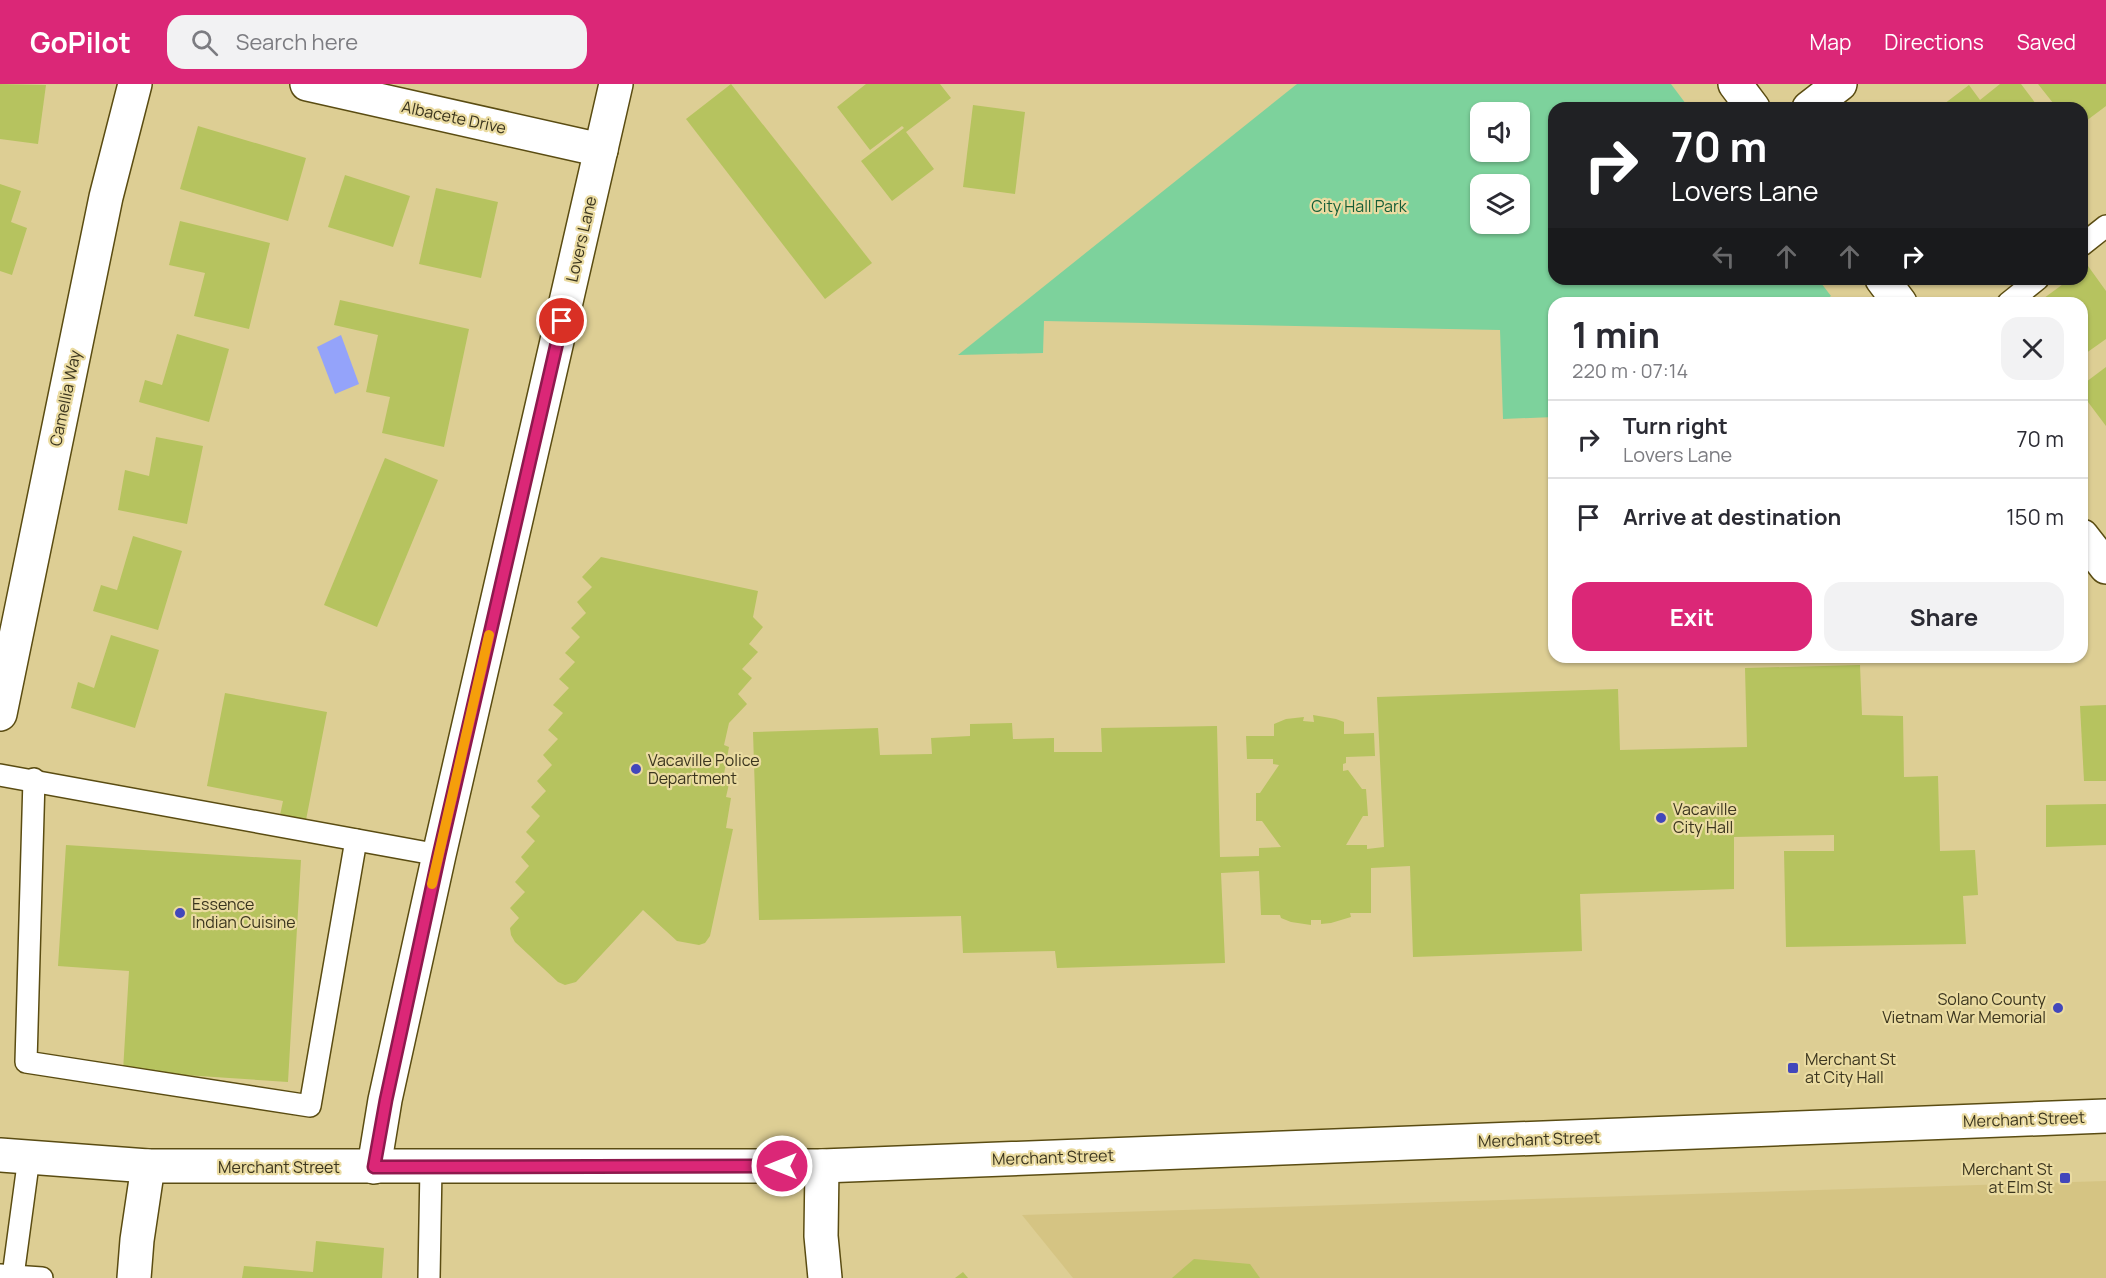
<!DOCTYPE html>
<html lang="en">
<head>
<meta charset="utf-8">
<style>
	:root { --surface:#fff; --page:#f2f2f3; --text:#2b2b33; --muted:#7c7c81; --line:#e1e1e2; --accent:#db2777 }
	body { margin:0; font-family:Manrope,sans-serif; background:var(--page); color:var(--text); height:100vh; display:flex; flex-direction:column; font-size:22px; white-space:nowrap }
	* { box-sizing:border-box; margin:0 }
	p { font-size:20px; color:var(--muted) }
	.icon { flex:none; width:33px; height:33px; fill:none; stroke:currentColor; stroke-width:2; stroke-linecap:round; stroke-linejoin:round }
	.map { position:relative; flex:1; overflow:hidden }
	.details { position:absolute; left:1548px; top:213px; width:540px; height:366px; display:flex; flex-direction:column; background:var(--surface); border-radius:18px; box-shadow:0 2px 4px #0004 }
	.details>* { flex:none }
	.guide { position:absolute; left:1548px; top:18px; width:540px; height:183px; border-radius:18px; box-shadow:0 2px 4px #0004; background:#202124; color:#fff; overflow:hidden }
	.fabs { position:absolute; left:1470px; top:18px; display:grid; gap:12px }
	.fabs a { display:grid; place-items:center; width:60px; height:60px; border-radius:12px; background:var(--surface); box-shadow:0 2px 4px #0004; font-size:30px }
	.pin { position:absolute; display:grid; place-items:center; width:51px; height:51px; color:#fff; margin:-26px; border:3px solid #fff; border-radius:50%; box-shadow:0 2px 6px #0007 }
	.me { position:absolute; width:66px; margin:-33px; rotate:270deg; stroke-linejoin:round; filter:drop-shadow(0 0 4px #0008) }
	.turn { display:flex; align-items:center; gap:21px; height:126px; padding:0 24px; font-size:27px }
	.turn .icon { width:78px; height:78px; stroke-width:2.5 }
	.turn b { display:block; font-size:42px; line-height:51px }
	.lanes { display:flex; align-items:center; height:57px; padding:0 24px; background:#0003; justify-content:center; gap:30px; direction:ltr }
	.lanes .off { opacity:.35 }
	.round { display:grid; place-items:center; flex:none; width:63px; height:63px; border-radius:18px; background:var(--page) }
	.summary { display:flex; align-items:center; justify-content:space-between; height:102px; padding:0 24px }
	h1 { font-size:36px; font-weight:700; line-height:45px }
	.cta { display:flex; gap:12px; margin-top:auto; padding:12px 24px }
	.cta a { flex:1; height:69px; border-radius:18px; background:var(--accent); color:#fff; font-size:24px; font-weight:700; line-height:69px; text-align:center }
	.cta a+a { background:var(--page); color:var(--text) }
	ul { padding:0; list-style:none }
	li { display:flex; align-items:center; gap:18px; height:78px; padding:0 24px; border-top:2px solid var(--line) }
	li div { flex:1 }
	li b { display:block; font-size:22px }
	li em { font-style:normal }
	header { display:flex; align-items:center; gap:36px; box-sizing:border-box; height:84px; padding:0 30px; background:var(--accent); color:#fff }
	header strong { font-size:28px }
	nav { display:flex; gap:33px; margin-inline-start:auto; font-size:21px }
	.search { width:420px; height:54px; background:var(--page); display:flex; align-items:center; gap:15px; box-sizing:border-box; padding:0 21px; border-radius:18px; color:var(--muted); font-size:22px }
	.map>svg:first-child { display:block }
</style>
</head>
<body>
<header>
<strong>GoPilot</strong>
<div class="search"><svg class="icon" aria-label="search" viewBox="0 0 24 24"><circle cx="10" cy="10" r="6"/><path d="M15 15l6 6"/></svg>Search here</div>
<nav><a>Map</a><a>Directions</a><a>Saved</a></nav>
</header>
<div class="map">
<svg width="2106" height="1194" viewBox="0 0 2106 1194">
	<rect width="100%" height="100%" fill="#ddce94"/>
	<!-- built -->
	<path fill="#d5c483" d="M2106,1097V1194H1073L1022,1131Z"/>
	<!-- green -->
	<path fill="#7dd29c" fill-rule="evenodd" d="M1297,0H1671L1689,24H1554V195H1818L1831,212L1821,219H1554V333L1503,335L1500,246L1044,237L1043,269L958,271ZM1480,28H1520V68H1480ZM1480,100H1520V140H1480Z"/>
	<!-- water -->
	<path fill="#94a3fa" d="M341,251L359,300L335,310L317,263Z"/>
	<!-- building -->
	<g fill="#b6c35f">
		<path d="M0,0L46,1L38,60L0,55Z"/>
		<path d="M731,0L872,179L825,215L686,35Z"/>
		<path d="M866,0H940L951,14L906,48L934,85L892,117L861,77L904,44L902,42L870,66L837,23Z"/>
		<path d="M2000,0H2021L2039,24H1946L1944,20L1969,1L1980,16Z"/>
		<path d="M2038,0H2106V22L2082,40V24H2057Z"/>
		<path d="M973,21L1025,28L1015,110L963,103Z"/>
		<path d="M198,42L306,74L288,137L180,105Z"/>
		<path d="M345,91L410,112L393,163L328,143Z"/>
		<path d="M0,100L21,107L11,138L27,144L12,191L0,187Z"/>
		<path d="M436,104L498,118L481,194L419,180Z"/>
		<path d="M180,137L270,159L249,245L194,232L205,189L169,181Z"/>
		<path d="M2088,182L2106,207V255L2082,272V219H2042L2040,217L2070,195H2082V186Z"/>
		<path d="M340,216L469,245L444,363L382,349L390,313L366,308L378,251L334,241Z"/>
		<path d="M177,250L229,265L209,338L139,318L145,296L162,301Z"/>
		<path d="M2106,283V342L2082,310V301Z"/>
		<path d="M156,353L203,362L187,440L118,426L125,386L149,392Z"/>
		<path d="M385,374L438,396L377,543L324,521Z"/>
		<path d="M133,452L182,467L158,546L93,527L101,501L117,506Z"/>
		<path d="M601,473L758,507L753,533L763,543L749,560L758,568L742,585L752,594L738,610L747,620L729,639L724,661L729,663L724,690L731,691L726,713L731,714L726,744L733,745L710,852L705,859L699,861L677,857L643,826L576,898L565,901L558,898L515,858L511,851L510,844L519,834L510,824L525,808L515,798L529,782L521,773L535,757L526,748L540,732L531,723L546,707L537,697L552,681L543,671L558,655L548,646L563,629L553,621L569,604L559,595L575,578L565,569L580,553L571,544L586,529L577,518L592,503L582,493Z"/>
		<path d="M111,551L159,566L135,644L71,624L78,598L94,604Z"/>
		<path d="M1860,581L1862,631L1903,632L1904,693L1938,692L1940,767L1975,766L1978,811L1963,812L1966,860L1786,863L1784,767H1834V751L1734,753V805L1580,810L1582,867L1413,873L1410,782L1371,784V829H1350L1351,833L1331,839L1321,840V836H1311V841L1291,838L1281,834L1280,831H1261L1259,787L1221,789L1225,879L1057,884L1055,867L963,869L961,832L759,836L753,648L878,644L880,671L932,670L931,654L970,652V640L1012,639L1013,655L1054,654V668H1102L1101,644L1217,642L1220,773L1259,772V764L1281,763L1262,737H1256V709H1260L1279,681L1273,680V675H1247L1246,652H1274V640L1286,635L1304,633L1303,637L1314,638L1313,631L1336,635L1344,638V650L1374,649L1375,672L1346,673V679L1343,680V687L1348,686L1362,705H1366L1368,732H1363L1346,761H1367V765L1384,763L1377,613L1618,605L1620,666L1747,663L1745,584Z"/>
		<path d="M225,609L327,628L306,736L280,731L283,717L207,702Z"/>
		<path d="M2106,621V697H2084L2080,622Z"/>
		<path d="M2106,720V761L2046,763V721Z"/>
		<path d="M66,761L301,776L288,998L123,987L129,887L58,882Z"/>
		<path d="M316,1157L384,1164L382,1194H242L244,1182L313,1188Z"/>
		<path d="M1194,1175L1250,1180L1260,1194H1172Z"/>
		<path d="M963,1188L968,1194H955Z"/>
	</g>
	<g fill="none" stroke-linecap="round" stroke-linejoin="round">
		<!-- lane casing -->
		<g stroke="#5a4c12" stroke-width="24">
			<g id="lane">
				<path d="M2082,161L2106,142"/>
				<path d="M2008,219L2038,195"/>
				<path d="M0,691L439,771"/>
				<path d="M34,695L26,978L310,1022L356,756"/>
				<path d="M0,1191L13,1192L29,1073"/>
				<path d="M13,1192L42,1194"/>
				<path d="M429,1194L431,1083"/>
			</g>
		</g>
		<!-- street casing -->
		<g stroke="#5a4c12" stroke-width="36">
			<g id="street">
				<path d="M307,0L601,66"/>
				<path d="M1735,0L1753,24"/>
				<path d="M1809,24L1840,0"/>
				<path d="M1882,195L1900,219"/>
				<path d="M2082,452L2106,483"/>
				<path d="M0,630L106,113L135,0"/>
				<path d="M822,1082L821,1152L825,1194"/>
				<path d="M374,1083L385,1016L439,771L616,0"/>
				<path d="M134,1194L137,1156L148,1082"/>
			</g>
		</g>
		<!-- secondary casing -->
		<g stroke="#5a4c12" stroke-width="36">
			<path id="secondary" d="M0,1071L148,1082H822L2106,1032"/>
		</g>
		<!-- lane -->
		<use href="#lane" stroke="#fff" stroke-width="21"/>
		<!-- street -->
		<use href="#street" stroke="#fff" stroke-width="33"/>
		<!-- secondary -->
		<use href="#secondary" stroke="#fff" stroke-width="33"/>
	</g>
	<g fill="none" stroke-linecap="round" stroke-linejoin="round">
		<!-- route casing -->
		<g stroke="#8e194d" stroke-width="15">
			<path id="route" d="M562,237L439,771L386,1016L374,1083L782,1082"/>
		</g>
		<!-- route -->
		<use href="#route" stroke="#db2777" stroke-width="10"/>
		<!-- slow -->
		<path stroke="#f59e0b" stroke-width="10" d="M432,800L489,551"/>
	</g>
	<!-- markers -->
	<g fill="#4247bb" stroke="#eadba1" stroke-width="2">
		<circle cx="636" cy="685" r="6"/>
		<circle cx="1661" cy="734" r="6"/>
		<circle cx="180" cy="829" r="6"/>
		<circle cx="2058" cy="924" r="6"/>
		<rect x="1787" y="978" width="12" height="12" rx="3"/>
		<rect x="2059" y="1088" width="12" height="12" rx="3"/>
	</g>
	<g text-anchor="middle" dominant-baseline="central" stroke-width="4.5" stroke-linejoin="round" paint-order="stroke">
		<!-- street labels -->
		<g font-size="16" fill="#3b351e" stroke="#eadba1">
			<text transform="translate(454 33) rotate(12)">Albacete Drive</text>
			<text transform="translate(581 155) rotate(-77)">Lovers Lane</text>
			<text transform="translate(65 314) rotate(-78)">Camellia Way</text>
			<text transform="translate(2024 1035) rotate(-2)">Merchant Street</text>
			<text transform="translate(1539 1055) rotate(-2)">Merchant Street</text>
			<text transform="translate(1053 1073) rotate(-2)">Merchant Street</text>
			<text x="279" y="1083">Merchant Street</text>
		</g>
		<!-- park labels -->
		<g font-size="16" fill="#155d37" stroke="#eadba1">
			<text x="1359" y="122">City Hall Park</text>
		</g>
		<!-- poi labels -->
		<g font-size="16" fill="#3b351e" stroke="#eadba1" text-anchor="start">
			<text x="648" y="676">Vacaville Police<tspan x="648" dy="18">Department</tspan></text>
			<text x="1673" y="725">Vacaville<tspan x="1673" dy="18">City Hall</tspan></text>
			<text x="192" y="820">Essence<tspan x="192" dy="18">Indian Cuisine</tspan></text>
			<text x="2046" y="915" text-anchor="end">Solano County<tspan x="2046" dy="18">Vietnam War Memorial</tspan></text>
			<text x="1805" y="975">Merchant St<tspan x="1805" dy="18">at City Hall</tspan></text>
			<text x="2053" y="1085" text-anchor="end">Merchant St<tspan x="2053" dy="18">at Elm St</tspan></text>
		</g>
	</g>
</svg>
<div class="fabs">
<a><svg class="icon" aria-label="sound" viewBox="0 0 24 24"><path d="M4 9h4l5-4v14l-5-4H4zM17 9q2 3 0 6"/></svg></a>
<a><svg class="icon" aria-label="layers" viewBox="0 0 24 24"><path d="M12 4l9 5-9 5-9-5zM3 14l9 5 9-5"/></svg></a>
</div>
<div class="pin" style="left:562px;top:237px;background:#d93025"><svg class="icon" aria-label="arrive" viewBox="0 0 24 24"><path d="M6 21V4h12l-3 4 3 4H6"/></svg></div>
<svg class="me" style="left:782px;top:1082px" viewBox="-20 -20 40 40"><circle r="17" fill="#db2777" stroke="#fff" stroke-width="3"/><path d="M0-11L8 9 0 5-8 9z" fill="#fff"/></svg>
<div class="guide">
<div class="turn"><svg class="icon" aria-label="right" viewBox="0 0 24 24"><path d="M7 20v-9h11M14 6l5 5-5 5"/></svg><div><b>70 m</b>Lovers Lane</div></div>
<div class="lanes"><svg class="icon off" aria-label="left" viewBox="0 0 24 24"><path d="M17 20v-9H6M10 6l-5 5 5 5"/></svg><svg class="icon off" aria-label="ahead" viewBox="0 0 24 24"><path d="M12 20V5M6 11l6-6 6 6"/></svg><svg class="icon off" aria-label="ahead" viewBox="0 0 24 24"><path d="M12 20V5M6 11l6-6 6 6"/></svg><svg class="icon" aria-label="right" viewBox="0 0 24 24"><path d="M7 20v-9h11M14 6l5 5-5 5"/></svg></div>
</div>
<section class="details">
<div class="summary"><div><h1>1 min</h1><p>220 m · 07:14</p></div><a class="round"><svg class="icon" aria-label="close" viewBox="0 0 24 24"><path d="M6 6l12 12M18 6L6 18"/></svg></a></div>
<ul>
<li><svg class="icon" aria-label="right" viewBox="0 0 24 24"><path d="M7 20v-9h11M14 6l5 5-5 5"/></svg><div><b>Turn right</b><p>Lovers Lane</p></div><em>70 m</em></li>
<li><svg class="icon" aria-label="arrive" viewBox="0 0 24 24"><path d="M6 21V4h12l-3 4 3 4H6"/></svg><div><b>Arrive at destination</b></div><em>150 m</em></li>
</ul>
<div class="cta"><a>Exit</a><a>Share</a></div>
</section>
</div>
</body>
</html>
